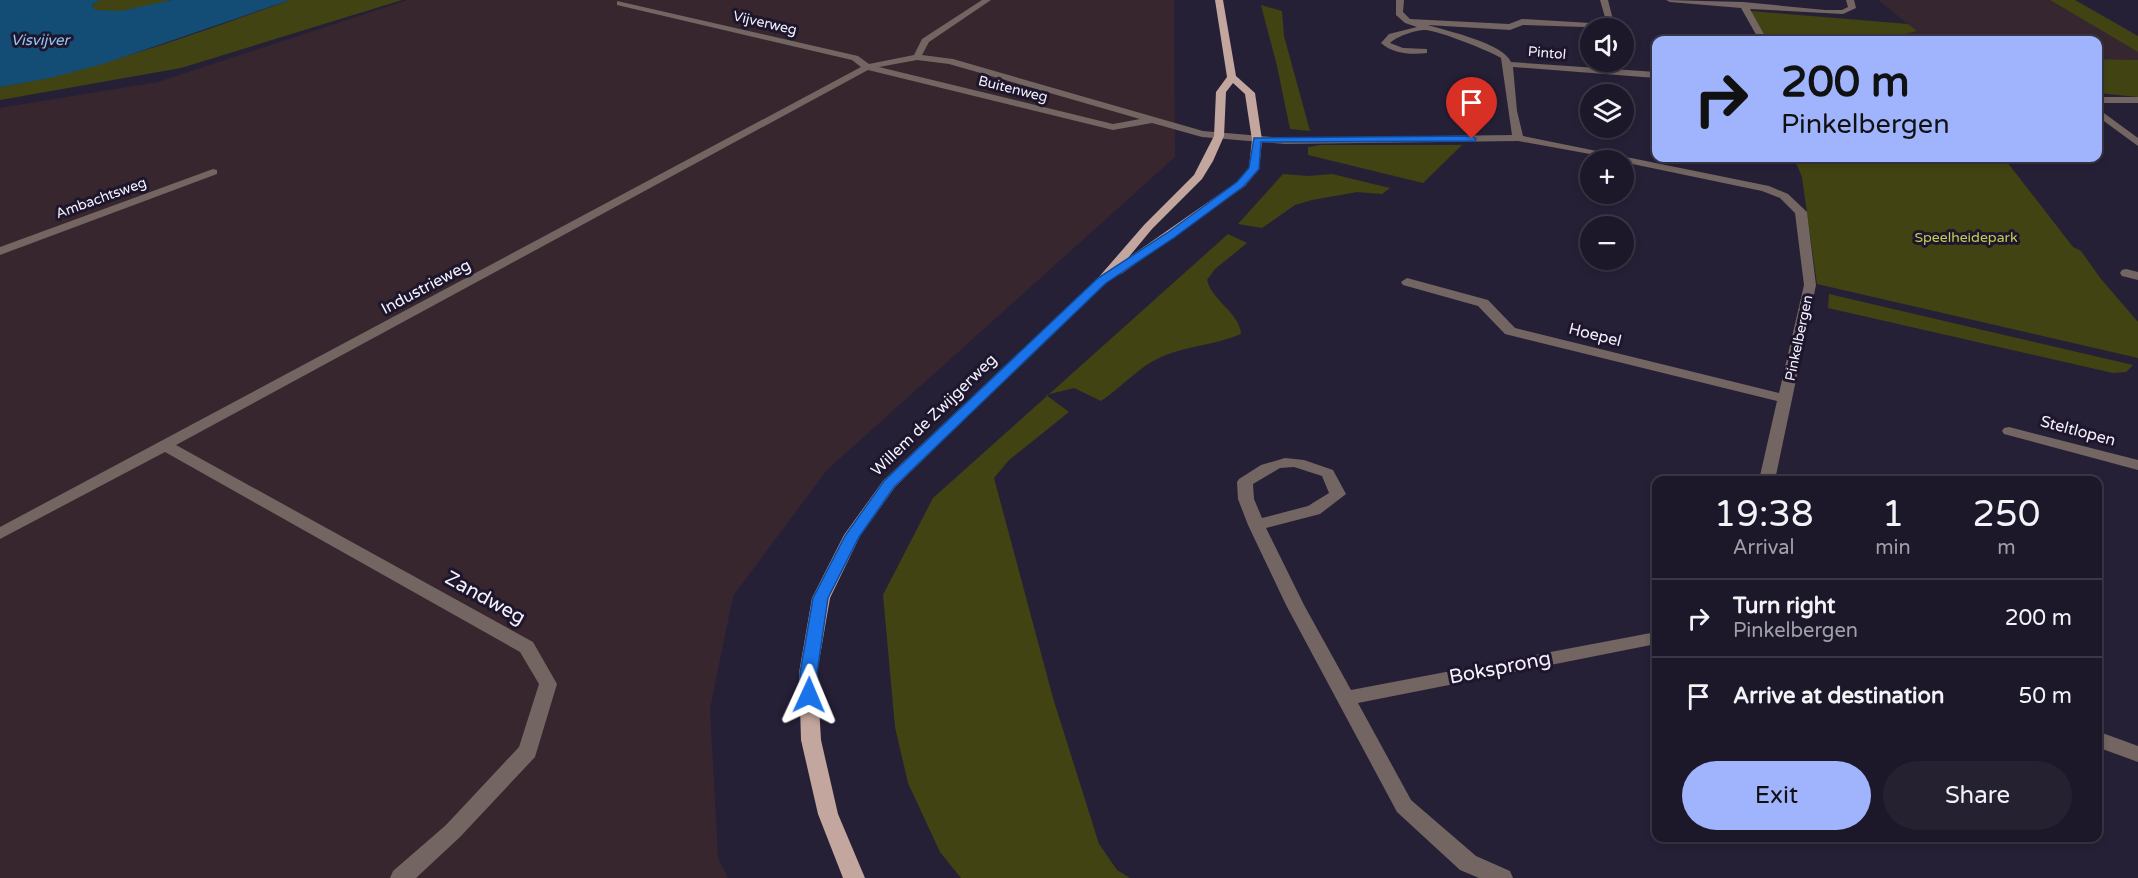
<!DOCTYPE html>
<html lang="en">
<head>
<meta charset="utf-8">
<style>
	:root { --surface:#1c1829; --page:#252131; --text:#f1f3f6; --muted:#a0a0a8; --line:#3a3746; --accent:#a0b3fd }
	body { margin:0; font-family:"Varela Round",sans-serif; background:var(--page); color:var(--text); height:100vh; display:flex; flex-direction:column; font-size:22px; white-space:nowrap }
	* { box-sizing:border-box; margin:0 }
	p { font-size:20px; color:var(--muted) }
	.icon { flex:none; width:33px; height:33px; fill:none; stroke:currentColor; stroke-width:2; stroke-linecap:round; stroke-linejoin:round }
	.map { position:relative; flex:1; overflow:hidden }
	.side { position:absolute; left:1652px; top:476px; width:450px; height:366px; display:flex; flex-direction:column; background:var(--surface); border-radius:12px; box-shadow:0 3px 9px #0003,0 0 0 2px var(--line) }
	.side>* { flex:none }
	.top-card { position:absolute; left:1652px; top:36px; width:450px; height:126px; border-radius:12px; box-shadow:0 3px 9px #0003,0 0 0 2px var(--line); background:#a0b3fd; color:#111; overflow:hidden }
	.fabs { position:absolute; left:1580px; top:18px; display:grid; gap:12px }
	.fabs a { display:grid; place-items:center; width:54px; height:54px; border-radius:50%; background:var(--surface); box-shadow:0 3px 9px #0003,0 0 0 2px var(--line); font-size:30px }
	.pin { position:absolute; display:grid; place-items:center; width:51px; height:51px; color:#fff; margin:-62px -26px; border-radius:50% 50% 50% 0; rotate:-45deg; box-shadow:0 0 6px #0007 }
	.pin .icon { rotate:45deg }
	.me { position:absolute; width:66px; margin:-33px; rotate:1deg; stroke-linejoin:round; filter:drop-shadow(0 0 4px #0008) }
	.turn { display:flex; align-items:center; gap:21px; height:126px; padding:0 30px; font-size:27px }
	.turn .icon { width:78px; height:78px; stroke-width:2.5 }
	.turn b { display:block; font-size:42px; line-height:51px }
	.eta { display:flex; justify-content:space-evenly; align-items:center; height:102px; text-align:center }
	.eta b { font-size:36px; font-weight:600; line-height:42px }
	.cta { display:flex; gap:12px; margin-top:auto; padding:12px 30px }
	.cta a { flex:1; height:69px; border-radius:36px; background:var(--accent); color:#111; font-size:24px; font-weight:600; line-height:69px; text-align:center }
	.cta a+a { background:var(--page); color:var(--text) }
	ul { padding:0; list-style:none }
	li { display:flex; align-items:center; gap:18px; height:78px; padding:0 30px; border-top:2px solid var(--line) }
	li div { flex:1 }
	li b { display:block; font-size:22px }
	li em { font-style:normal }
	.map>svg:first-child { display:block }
</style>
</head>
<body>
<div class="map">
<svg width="2138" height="878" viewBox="0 0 2138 878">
	<rect width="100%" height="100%" fill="#262037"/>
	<!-- industrial -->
	<path fill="#37262e" d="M408,0H1174L1175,157L827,470L733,596L710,709L718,858L728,878H0V108L158,82Z"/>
	<!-- education -->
	<path fill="#362630" d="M1878,0H2050L2138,52V60L2097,59V40H1882L1917,31Z"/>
	<!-- green -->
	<g fill="#414312">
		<path d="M100,0H172C153,5 108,20 92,7L93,4Z"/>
		<path d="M290,0H402L181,68L0,100V87C100,69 195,34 290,0Z"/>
		<path d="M2050,0H2075L2138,36V52Z"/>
		<path d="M1261,5L1282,11L1284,36L1310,131L1290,129L1277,66Z"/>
		<path d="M1751,11L1908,24L1917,31L1882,40H1764Z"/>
		<path d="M2097,59L2138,60V97L2097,93Z"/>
		<path d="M1321,145H1462L1423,183L1308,155V147Z"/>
		<path d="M1794,158H2004L2073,247L2081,251L2101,279L2138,322V358L1817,284L1802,177Z"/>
		<path d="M1283,174L1308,176L1332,174L1390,188L1382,194L1357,192L1312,200L1295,205L1262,228L1238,224Z"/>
		<path d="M1228,234L1247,243L1215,269L1207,280C1212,301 1240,313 1241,334C1215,345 1186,346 1161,357C1138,367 1121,388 1101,401L1074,388L1046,395L1069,412L1009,460L994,478L1053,698L1099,844L1117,870L1130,878H961L940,852L908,783L895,727L883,595L933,498Z"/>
		<path d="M1829,294L2133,365L2126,372L2113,373L1828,308Z"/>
	</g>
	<!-- water -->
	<path fill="#134d75" d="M0,0H100L93,4L92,7L97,10L121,11L172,0H290L103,64L50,78L0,87Z"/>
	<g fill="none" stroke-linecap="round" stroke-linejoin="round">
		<!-- minor -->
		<g fill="#736561" fill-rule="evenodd">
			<path d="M982,0H991L929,42L922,55L953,59L1203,131L1285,138L1512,135L1501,58C1490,51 1437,30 1425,30C1416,30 1397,36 1390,43L1403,48L1427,49V53C1412,55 1393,54 1381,43L1389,34L1417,27L1405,23L1396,15V0H1404L1403,12L1410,19L1509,24L1522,19L1607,24L1600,0H1608L1615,28L1523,25L1510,30L1428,25C1447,31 1503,43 1511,62L1656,72V78L1513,67L1517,111L1523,136L1769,186L1788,194L1807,212L1816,285L1775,480H1759L1777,401L1505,334L1478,306L1403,285L1401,282L1407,278L1488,300L1515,328L1779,393L1804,285L1795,213L1780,198L1762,191L1623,162V160L1518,141L1285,144L1202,137L1152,123L1113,130L868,70L176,445L533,642L557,684L535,757L460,837L416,878H390L393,871L446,825L519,747L539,684L520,652L165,452L0,539V527L861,67L852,60L617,5V1L858,56L869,64L914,55L922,39ZM917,60L949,64L1140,119L1113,124L879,67Z"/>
			<path d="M1666,0L1743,2L1825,10H1842L1848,7L1846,0H1854L1856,8L1843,14L1750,9L1766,38L1762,40L1758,38L1741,8L1670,2Z"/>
			<rect x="2097" y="97" width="41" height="6"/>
			<path d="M2097,108L2138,138V146L2097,116Z"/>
			<path d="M213,169L217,170V174L0,255V247Z"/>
			<path d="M2126,269L2138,272V280L2122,276L2120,273L2122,270Z"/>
			<path d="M2009,427L2138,460V470L2004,434L2002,431L2004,428Z"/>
			<path d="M1285,458L1304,460L1333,470L1346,494L1320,514L1266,528L1304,605L1351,690L1656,632V644L1358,703L1411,800L1476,856L1510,871L1513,878H1479L1460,870L1397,812L1286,605L1248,525L1238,499L1237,482L1239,479L1261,465ZM1294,467L1322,476L1329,493L1308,506L1262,518L1254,499L1253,484L1280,468Z"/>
			<path d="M2097,731L2138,746V762L2097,747Z"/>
		</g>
		<!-- major -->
		<path fill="#c3a69d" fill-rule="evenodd" d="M1215,0H1223L1236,76L1255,93L1262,140L1259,169L1245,186L1121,274H1114L895,487L860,536L830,598L817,673L821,740L838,814L865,878H843L818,814L801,740L799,673L812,598L844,535L883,481L1098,278L1144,225L1194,175L1214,136L1216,92L1227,77ZM1233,83L1245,94L1252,140L1249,168L1237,182L1128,258L1152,229L1202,179L1213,161L1224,136L1226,92Z"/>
	</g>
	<!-- route -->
	<path fill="#1a73e8" stroke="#114b97" stroke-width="1.5" d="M1472,136L1476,139L1475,141L1261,142L1259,169L1244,186L1175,237L1106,283L894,487L859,537L828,598L817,673L818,695L815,700L809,702L803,700L800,695V673L813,598L845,536L884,481L1098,278L1167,233L1237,182L1249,168L1254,138Z"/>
	<g text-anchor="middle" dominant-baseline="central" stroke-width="6" stroke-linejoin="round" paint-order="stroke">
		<!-- far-street labels -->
		<g font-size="14" fill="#f5f2fe" stroke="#1d162c">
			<text transform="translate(765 23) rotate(13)">Vijverweg</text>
			<text transform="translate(1547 53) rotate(5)">Pintol</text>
			<text transform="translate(1013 89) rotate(14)">Buitenweg</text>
			<text transform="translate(101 198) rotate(-20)">Ambachtsweg</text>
			<text transform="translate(1799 338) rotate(-78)">Pinkelbergen</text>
		</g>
		<!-- far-park labels -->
		<g font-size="14" fill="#c6cb55" stroke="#1d162c">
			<text x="1966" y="237">Speelheidepark</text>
		</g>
		<!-- far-water labels -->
		<g font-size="15" font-style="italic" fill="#92c8f4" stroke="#1d162c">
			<text x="40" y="40">Visvijver</text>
		</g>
		<!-- street labels -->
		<g font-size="16" fill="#f5f2fe" stroke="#1d162c">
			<text transform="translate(426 287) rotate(-28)">Industrieweg</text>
			<text transform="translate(1595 335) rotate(14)">Hoepel</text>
			<text transform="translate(934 415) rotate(-44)">Willem de Zwijgerweg</text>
			<text transform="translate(2078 431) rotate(15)">Steltlopen</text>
		</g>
		<!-- near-street labels -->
		<g font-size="20" fill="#f5f2fe" stroke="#1d162c">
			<text transform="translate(485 598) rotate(29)">Zandweg</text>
			<text transform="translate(1500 668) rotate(-11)">Boksprong</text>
		</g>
	</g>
</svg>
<div class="fabs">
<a><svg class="icon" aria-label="sound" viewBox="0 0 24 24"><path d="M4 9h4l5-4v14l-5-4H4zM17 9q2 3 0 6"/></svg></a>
<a><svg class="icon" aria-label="layers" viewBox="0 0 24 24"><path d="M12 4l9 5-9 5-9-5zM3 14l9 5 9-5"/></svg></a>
<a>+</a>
<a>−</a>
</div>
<div class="pin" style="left:1472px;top:139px;background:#d93025"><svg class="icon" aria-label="arrive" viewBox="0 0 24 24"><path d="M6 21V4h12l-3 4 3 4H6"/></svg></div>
<svg class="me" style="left:809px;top:695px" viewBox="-20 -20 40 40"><path d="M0-17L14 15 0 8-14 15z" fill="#1a73e8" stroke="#fff" stroke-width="4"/></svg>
<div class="top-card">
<div class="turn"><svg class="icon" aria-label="right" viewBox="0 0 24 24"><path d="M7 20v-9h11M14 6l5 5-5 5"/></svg><div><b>200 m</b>Pinkelbergen</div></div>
</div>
<section class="side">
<div class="eta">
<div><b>19:38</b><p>Arrival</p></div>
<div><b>1</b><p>min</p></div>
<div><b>250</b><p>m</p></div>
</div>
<ul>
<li><svg class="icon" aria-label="right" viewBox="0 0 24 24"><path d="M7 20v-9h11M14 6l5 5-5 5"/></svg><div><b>Turn right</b><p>Pinkelbergen</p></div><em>200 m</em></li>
<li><svg class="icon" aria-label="arrive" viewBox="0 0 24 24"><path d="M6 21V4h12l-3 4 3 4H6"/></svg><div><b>Arrive at destination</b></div><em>50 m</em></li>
</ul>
<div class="cta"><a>Exit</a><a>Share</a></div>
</section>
</div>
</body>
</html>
